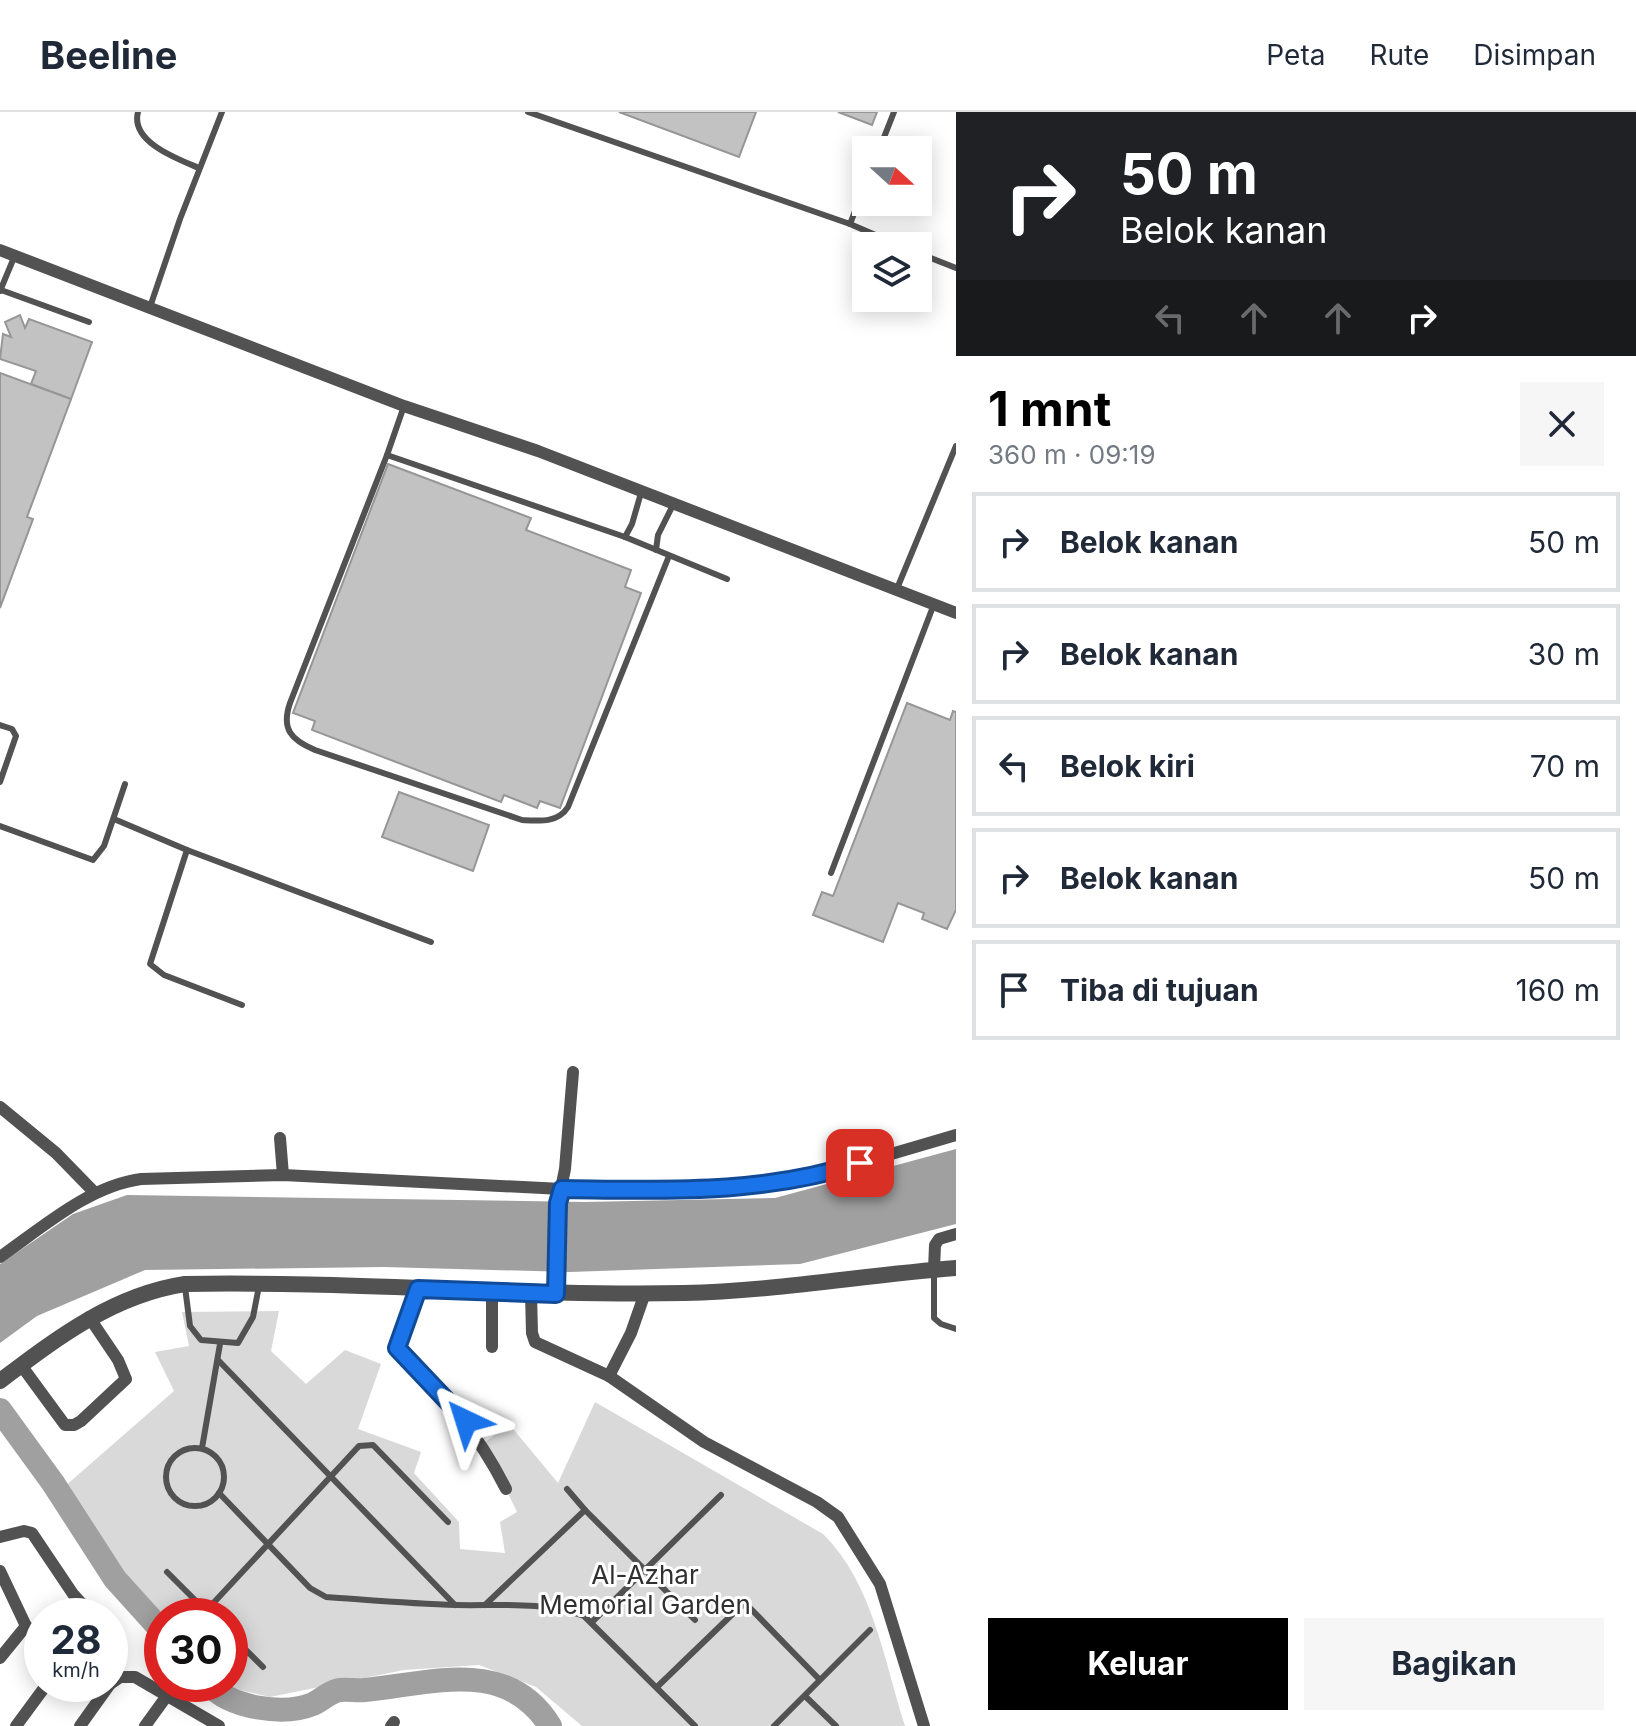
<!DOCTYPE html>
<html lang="id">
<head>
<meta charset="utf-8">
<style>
	:root { --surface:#fff; --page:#f6f6f7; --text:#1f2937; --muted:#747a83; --line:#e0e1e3; --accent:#000 }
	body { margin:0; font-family:Inter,sans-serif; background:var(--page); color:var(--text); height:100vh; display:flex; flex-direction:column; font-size:30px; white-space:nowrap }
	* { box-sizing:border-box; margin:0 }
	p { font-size:26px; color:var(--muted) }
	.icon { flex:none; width:44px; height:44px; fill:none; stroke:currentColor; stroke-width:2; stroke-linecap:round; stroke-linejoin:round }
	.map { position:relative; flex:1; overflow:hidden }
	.drawer { display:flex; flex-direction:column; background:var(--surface); width:680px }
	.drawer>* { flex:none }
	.top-card { background:#202124; color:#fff; overflow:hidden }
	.needle { width:52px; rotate:111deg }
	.fabs { position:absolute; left:852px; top:24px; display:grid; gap:16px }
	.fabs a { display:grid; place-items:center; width:80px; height:80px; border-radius:0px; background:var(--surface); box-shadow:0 4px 20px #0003; font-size:40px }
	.speed { position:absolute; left:24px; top:1486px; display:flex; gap:16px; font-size:40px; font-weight:700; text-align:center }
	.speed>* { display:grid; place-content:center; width:104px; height:104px; border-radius:50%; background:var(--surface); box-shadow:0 4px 20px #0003; line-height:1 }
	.speed small { font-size:20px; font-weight:400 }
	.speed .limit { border:12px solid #d22; background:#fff; color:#111 }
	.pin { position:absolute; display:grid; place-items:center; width:68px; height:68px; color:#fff; margin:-34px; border-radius:16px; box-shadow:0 4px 12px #0006 }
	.me { position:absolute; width:88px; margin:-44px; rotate:319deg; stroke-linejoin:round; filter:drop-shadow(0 0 6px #0008) }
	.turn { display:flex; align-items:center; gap:28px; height:168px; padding:0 32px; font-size:36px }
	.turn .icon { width:104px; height:104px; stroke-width:2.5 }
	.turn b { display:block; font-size:56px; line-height:68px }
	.lanes { display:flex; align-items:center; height:76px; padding:0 32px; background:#0003; justify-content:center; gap:40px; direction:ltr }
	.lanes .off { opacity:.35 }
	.round { display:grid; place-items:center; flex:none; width:84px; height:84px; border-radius:0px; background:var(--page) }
	.summary { display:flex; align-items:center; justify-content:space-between; height:136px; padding:0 32px }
	h1 { font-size:48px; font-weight:700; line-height:60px; color:var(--accent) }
	.primary-button { display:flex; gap:16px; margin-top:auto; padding:16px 32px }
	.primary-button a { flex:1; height:92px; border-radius:0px; background:var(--accent); color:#fff; font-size:32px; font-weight:700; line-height:92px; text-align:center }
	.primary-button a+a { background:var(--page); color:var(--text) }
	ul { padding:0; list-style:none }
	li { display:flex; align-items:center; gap:24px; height:100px; margin:0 16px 12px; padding:0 16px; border:4px solid var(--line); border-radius:0px }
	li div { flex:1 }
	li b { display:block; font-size:30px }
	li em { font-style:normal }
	header { display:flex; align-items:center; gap:48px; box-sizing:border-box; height:112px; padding:0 40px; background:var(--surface); border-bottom:2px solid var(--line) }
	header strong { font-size:38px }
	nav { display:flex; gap:44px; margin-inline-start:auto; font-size:28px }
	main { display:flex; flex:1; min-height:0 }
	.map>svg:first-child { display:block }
</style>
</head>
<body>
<header>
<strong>Beeline</strong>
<nav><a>Peta</a><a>Rute</a><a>Disimpan</a></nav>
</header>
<main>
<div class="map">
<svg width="956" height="1614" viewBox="0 0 956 1614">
	<rect width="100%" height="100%" fill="#fff"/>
	<!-- green -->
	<path fill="#d9d9d9" d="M279,1199L271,1239L306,1272L345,1238L381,1252L358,1317L421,1340L414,1361L459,1410L460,1437L505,1441L500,1410L517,1400L484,1331L509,1312L558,1371L595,1290L823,1422C873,1471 884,1549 905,1614H582L536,1575L479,1553L404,1558L270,1585L231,1576L228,1572L230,1504H162L119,1459L56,1382L174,1279L155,1240L189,1234L182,1200Z"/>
	<!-- water -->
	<path fill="#a0a0a0" d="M956,1037V1112L800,1152L570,1160L384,1155L145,1158L37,1204L0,1231V1152L73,1102L127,1083L585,1090L775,1086Z"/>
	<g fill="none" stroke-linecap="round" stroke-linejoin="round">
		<!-- river -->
		<g stroke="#a0a0a0" stroke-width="24">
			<path d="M0,1298L53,1371L115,1467L162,1519"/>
			<path d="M209,1572C230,1596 284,1604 313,1592C322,1588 330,1579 340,1578C348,1577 357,1579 365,1578C429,1572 507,1544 550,1614"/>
		</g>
	</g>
	<!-- building -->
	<g fill="#c2c2c2" stroke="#969696" stroke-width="2">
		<path d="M619,0H756L739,45Z"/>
		<path d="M838,0H877L872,13Z"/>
		<path d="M20,203L25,216L29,207L92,230L71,287L31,272L36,259L0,247L3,222L11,225L5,210Z"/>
		<path d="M0,261L71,287L27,405L33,407L0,496Z"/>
		<path d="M388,352L531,406L526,418L631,458L625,475L641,481L560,696L540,689L537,696L504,683L501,690L312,618L315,609L293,601Z"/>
		<path d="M907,591L950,608L953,599L956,600V798L947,817L922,807L924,801L898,791L883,830L813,803L822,780L833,784Z"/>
		<path d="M399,680L489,713L473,759L382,725Z"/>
	</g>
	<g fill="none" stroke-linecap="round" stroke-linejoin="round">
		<!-- service -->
		<g stroke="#525252" stroke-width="6">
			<path d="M138,0C130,30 178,47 199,56"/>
			<path d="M528,0L850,112"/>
			<path d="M879,38L894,0"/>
			<path d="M866,71L850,112L901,134"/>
			<path d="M918,141L956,156"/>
			<path d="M1,178L89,210"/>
			<path d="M0,179L15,143"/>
			<path d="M150,195L180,107L222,0"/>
			<path d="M387,343L404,294"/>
			<path d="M625,425L632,412L641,381"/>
			<path d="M656,438L658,423L673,393"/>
			<path d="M669,444L568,695C558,711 540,709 522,708L315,638C291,628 281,617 290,591L387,343L625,425L727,467"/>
			<path d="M896,479L956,334"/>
			<path d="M0,613L12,617L16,624L0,670"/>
			<path d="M114,707L187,738L431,830"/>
			<path d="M0,714L93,748L104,734L125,672"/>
			<path d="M187,738L150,852L164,863L242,893"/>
			<path d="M831,761L934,492"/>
			<path d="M934,1161V1206L941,1212L956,1217"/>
			<path d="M185,1175L190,1214L201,1228L238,1231L253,1205L259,1174"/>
			<path d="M218,1248L455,1493"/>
			<circle cx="195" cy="1365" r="29"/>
			<path d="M202,1336L220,1232"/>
			<path d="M219,1381L310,1476L326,1485C369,1488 412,1492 456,1493C499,1494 542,1489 584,1504L695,1614"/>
			<path d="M585,1398L695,1508"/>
			<path d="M167,1460L206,1499"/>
			<path d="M485,1493L585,1398L567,1377"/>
			<path d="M212,1504L206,1499L359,1334L373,1333L448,1410"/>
			<path d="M592,1510L721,1383"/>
			<path d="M230,1522L263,1555"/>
			<path d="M657,1575L742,1493L750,1496L819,1567"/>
			<path d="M805,1584L836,1614"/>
			<path d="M774,1614L870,1518"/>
		</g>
		<!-- minor -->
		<g stroke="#525252" stroke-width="12">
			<path d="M0,138L404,294L538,339L956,501"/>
			<path d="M0,995L56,1041L95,1081"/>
			<path d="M280,1026L283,1063"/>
			<path d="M0,1145C43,1115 89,1074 141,1067L283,1063L562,1077L757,1075L806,1067L956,1023"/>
			<path d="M934,1158L935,1133L939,1127L956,1122"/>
			<path d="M418,1177L397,1236C442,1281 477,1319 506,1377"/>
			<path d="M531,1181L532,1221L535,1230L609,1264L631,1221L645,1181"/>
			<path d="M556,1182L558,1091L565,1057L573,960"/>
			<path d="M492,1235V1180"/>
			<path d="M21,1253L65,1313H74L81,1309L126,1267L118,1248L89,1205"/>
			<path d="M609,1264L704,1330L817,1390L838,1405L880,1472L924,1614"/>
			<path d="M0,1425L24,1419L32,1421L73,1482L93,1504"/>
			<path d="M0,1459L26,1514L37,1524"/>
			<path d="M0,1546L26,1514"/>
			<path d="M110,1572L120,1565H135L219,1614"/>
			<path d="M16,1614L47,1572"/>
			<path d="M80,1614L110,1572"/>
			<path d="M145,1614L166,1585"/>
			<path d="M391,1614L394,1610"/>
		</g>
		<!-- tertiary -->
		<path stroke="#525252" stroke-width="16" d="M0,1269C57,1226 113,1183 185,1172C351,1169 517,1184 684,1181C775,1179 865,1163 956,1156"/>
	</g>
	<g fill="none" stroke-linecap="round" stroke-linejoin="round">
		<!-- route casing -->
		<g stroke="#114b97" stroke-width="20">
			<path id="route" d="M466,1309L397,1236L418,1177L556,1182L558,1091L562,1077C665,1078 760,1083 860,1051"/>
		</g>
		<!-- route -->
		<use href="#route" stroke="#1a73e8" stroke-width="14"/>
	</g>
	<g text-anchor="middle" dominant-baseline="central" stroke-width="6" stroke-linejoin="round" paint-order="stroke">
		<!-- park labels -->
		<g font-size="26" fill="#303030" stroke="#fff">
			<text x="645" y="1462">Al-Azhar<tspan x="645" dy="30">Memorial Garden</tspan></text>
		</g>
	</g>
</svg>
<div class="fabs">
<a><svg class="needle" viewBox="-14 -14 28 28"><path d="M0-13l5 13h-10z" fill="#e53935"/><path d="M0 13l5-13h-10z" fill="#747a83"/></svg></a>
<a><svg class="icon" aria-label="layers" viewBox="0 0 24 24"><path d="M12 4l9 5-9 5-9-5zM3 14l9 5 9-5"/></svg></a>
</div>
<div class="speed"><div>28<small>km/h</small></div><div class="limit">30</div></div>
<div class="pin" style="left:860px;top:1051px;background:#d93025"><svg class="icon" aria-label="arrive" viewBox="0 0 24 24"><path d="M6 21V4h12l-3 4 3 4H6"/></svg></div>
<svg class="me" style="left:466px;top:1309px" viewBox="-20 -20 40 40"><path d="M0-17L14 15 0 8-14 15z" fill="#1a73e8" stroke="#fff" stroke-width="4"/></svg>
</div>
<section class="drawer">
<div class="top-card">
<div class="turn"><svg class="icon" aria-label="right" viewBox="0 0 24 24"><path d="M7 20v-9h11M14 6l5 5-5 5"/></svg><div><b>50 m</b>Belok kanan</div></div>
<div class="lanes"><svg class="icon off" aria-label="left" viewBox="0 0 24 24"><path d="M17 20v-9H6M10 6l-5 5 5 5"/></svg><svg class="icon off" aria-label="ahead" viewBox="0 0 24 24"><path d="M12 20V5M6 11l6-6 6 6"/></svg><svg class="icon off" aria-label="ahead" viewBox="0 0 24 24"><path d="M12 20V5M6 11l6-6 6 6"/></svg><svg class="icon" aria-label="right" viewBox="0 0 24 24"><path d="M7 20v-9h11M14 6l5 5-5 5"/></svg></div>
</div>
<div class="summary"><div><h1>1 mnt</h1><p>360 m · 09:19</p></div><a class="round"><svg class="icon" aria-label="close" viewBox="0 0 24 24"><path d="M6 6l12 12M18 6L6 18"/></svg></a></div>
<ul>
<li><svg class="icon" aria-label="right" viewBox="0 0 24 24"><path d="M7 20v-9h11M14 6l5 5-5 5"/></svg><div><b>Belok kanan</b></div><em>50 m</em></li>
<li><svg class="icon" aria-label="right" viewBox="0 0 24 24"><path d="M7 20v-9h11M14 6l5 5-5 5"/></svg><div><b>Belok kanan</b></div><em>30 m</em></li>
<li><svg class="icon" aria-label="left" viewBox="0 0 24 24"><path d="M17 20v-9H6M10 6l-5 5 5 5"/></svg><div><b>Belok kiri</b></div><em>70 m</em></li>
<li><svg class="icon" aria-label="right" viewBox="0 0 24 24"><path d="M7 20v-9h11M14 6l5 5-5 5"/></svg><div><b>Belok kanan</b></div><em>50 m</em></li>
<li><svg class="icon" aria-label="arrive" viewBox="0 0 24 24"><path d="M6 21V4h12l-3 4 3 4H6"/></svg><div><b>Tiba di tujuan</b></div><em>160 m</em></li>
</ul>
<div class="primary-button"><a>Keluar</a><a>Bagikan</a></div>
</section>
</main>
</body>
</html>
